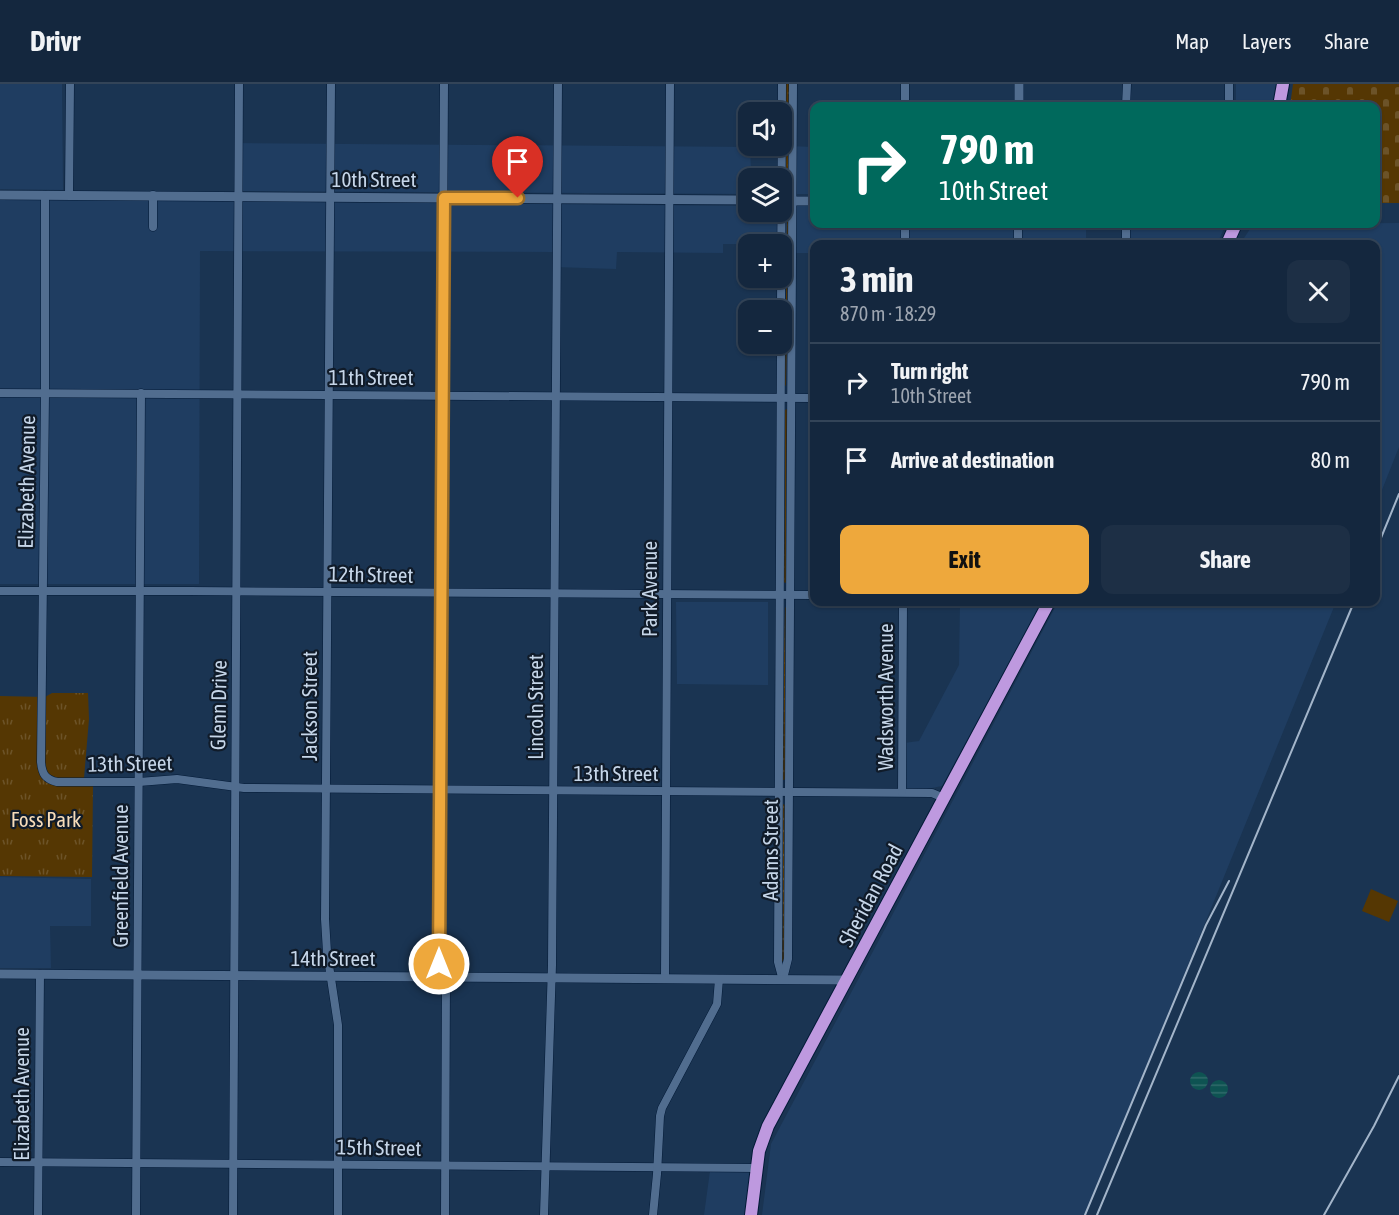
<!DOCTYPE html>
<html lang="en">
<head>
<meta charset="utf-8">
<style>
	:root { --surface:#14273e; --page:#1d2f45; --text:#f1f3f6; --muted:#9da5b0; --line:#334458; --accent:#eea83c }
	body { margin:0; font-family:"Asap Condensed",sans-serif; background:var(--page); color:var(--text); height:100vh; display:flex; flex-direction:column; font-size:22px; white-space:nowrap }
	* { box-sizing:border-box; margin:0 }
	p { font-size:20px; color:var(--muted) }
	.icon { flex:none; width:33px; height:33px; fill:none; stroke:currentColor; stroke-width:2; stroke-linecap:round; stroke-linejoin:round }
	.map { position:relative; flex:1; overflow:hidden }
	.details { position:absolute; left:810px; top:156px; width:570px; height:366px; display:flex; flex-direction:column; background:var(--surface); border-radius:12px; box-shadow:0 2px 4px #0004,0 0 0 2px var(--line) }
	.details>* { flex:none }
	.hud { position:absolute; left:810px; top:18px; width:570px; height:126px; border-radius:12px; box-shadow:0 2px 4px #0004,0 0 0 2px var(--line); background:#00695c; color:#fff; overflow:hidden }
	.buttons { position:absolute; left:738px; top:18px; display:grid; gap:12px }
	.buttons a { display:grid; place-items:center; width:54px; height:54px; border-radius:12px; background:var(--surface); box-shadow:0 2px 4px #0004,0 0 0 2px var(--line); font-size:30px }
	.pin { position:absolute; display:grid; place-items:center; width:51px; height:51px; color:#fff; margin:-62px -26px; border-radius:50% 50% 50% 0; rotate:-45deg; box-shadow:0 0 6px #0007 }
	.pin .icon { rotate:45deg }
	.me { position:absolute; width:66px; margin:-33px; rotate:0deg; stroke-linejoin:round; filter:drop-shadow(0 0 4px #0008) }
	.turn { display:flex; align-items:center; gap:21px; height:126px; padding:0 30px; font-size:27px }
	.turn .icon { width:78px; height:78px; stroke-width:2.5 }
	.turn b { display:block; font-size:42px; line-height:51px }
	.round { display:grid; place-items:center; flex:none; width:63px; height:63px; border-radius:12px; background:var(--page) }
	.headline { display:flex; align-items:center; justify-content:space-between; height:102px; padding:0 30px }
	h1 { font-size:36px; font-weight:700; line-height:45px }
	.primary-button { display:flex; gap:12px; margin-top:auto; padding:12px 30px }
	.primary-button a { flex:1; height:69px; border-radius:12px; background:var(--accent); color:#111; font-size:24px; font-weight:700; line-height:69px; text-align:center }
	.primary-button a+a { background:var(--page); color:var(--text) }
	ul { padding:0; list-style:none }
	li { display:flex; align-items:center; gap:18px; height:78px; padding:0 30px; border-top:2px solid var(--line) }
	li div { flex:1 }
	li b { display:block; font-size:22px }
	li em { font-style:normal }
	header { display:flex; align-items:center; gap:36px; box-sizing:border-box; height:84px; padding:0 30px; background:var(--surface); border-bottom:2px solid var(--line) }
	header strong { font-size:28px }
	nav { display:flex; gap:33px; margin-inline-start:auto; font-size:21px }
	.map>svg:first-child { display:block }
</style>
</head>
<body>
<header>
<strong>Drivr</strong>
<nav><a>Map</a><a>Layers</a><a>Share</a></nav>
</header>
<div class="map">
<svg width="1399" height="1131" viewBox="0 0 1399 1131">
	<defs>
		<pattern id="grass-dots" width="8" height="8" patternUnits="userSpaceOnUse" patternTransform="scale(1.5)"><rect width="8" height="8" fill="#553703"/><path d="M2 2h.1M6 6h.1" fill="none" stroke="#6c5328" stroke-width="1.8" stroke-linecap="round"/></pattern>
		<pattern id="cemetery-stones" width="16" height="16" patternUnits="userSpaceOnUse" patternTransform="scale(1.5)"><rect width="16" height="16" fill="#553703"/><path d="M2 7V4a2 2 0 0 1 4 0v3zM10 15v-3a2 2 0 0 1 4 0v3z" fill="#6c5328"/></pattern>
		<pattern id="park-tufts" width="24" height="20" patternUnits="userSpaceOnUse" patternTransform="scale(1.5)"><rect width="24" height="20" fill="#553703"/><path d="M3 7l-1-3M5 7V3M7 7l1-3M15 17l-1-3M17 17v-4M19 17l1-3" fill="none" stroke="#6c5328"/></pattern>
		<pattern id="water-rules" width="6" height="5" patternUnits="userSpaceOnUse" patternTransform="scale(1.5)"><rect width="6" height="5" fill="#0e5352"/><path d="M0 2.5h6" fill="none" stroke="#306b6b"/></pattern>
	</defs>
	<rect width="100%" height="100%" fill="#1a3452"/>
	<!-- built -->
	<g fill="#1f3d61">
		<path d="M0,0H62L63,106L0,105Z"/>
		<path d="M1236,0H1276L1273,22H1236Z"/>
		<path d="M235,59L750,63L751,86H788V62L814,63V110H782V94H748V110L235,107Z"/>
		<path d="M0,115L748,122V128H782V122H814V140H1086V160H814V169H787V160H723V169L617,168L616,185L555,183V168L200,167L199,500H0Z"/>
		<path d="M1399,139V363L1376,421V160H1240L1252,142L1257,140Z"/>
		<path d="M1125,140H1226L1217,160H1124Z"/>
		<path d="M676,518H768V601L677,600Z"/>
		<path d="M960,518H1043L942,702L927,705H901L904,659L919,657L959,581Z"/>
		<path d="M1058,518H1336L1086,1131H762L771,1060Z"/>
		<path d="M0,793L91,795V842H50L51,884H0Z"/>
		<path d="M710,1087H750L745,1131H704Z"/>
	</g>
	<!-- grass -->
	<g fill="url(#grass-dots)">
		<path d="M785,0H790L788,105L785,103Z"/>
		<path d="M787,128L789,129L786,302L785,301Z"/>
		<path d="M787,325V498L785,499L784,498L785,326Z"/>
		<path d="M785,523L786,524L785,695L784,696H782Z"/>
		<path d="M783,720L785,721L784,876L782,878Z"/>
	</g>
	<!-- cemetery -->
	<path fill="url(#cemetery-stones)" d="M1293,0H1399V119H1376V22H1290Z"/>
	<!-- park -->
	<path fill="url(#park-tufts)" d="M52,609H88L89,635L84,694L93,701L92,793L0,792V612L45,613Z"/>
	<!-- garden -->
	<path fill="#553703" d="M1371,805L1398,817L1389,838L1362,827Z"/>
	<!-- water -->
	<g fill="url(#water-rules)">
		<circle cx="1199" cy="997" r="9"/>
		<circle cx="1219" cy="1005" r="9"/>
	</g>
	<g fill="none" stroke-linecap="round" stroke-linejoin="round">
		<!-- minor casing -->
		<g stroke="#031a37" stroke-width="9">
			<g id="minor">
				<path d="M331,0L325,835L327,868L338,941V1131"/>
				<path d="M905,22V0"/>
				<path d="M1126,22L1127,0"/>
				<path d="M1229,22V0"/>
				<path d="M45,111V310L41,678C42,690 45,695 57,698H139L177,695L244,704L932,709L944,714"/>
				<path d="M69,111L70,0"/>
				<path d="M1126,140V160"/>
				<path d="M153,143V111"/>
				<path d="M905,160V140"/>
				<path d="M1018,160V140"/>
				<path d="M781,226L782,0"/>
				<path d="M781,260L778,878L782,893"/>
				<path d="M0,309L814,314"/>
				<path d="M0,507H189L814,511"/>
				<path d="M902,708L903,518"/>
				<path d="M439,893L444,0"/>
				<path d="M665,894L670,0"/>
				<path d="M783,895L788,875L793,0"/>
				<path d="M0,1078L757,1084"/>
				<path d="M38,1131L40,890"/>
				<path d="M136,1131L141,309"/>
				<path d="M233,1131L239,0"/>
				<path d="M445,1131L446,893"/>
				<path d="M544,1131L552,881L558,0"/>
				<path d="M653,1131L657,1090L660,1032L662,1024L717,920L719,895"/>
			</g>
		</g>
		<!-- tertiary casing -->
		<g stroke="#031a37" stroke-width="10">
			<g id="tertiary">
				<path d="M1019,22V0"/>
				<path d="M0,111L748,116"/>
				<path d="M782,117H814"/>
				<path d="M0,890L847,896"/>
			</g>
		</g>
		<!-- trunk casing -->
		<g stroke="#031a37" stroke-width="14">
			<g id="trunk">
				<path d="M1279,22L1283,0"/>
				<path d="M1227,160L1236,140"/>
				<path d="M751,1131L759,1067L768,1042L1049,518"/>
			</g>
		</g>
		<!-- minor -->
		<use href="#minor" stroke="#516d8f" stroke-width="8"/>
		<!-- tertiary -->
		<use href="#tertiary" stroke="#516d8f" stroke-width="9"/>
		<!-- trunk -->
		<use href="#trunk" stroke="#be99df" stroke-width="12"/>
		<!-- rail -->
		<g stroke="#a3b5ca" stroke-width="2">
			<path d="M1376,466L1399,410"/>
			<path d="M1085,1131L1206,841L1229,797"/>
			<path d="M1097,1131L1354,518"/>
			<path d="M1324,1131L1374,1042L1399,992"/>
		</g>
	</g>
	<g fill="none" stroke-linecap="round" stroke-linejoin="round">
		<!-- route casing -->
		<g stroke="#9b6d27" stroke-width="15">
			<path id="route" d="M439,880L444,114H518"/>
		</g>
		<!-- route -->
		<use href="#route" stroke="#eea83c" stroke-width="10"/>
	</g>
	<g text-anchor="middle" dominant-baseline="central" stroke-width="4.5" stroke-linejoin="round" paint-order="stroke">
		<!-- street labels -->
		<g font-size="21" fill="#c6d6e9" stroke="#101b29">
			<text x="374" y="95">10th Street</text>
			<text x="371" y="293">11th Street</text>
			<text transform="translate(26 398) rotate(-89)">Elizabeth Avenue</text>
			<text transform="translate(371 490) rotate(1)">12th Street</text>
			<text transform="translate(649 505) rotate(-90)">Park Avenue</text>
			<text transform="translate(885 613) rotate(-90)">Wadsworth Avenue</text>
			<text transform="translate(218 621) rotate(-89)">Glenn Drive</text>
			<text transform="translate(309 622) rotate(-90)">Jackson Street</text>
			<text transform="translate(535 623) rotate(-90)">Lincoln Street</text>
			<text transform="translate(130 679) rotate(-1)">13th Street</text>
			<text x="616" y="689">13th Street</text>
			<text transform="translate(770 766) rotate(-90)">Adams Street</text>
			<text transform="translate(120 792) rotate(-90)">Greenfield Avenue</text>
			<text transform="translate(870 811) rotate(-62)">Sheridan Road</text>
			<text x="333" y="874">14th Street</text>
			<text transform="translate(21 1010) rotate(-90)">Elizabeth Avenue</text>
			<text transform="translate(379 1063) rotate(1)">15th Street</text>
		</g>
		<!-- park labels -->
		<g font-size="21" fill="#f7dcb9" stroke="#101b29">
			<text x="46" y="735">Foss Park</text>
		</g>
	</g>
</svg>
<div class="buttons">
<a><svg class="icon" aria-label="sound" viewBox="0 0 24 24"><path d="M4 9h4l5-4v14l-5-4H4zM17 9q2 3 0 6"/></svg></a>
<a><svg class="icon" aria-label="layers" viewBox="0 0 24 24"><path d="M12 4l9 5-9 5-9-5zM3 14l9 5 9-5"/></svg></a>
<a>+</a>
<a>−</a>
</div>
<div class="pin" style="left:518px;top:114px;background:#d93025"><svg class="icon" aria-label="arrive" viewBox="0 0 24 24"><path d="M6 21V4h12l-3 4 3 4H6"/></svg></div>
<svg class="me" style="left:439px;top:880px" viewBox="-20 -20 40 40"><circle r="17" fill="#eea83c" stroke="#fff" stroke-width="3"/><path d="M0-11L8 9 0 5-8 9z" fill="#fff"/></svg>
<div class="hud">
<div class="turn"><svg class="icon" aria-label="right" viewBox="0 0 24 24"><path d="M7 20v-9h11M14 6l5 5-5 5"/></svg><div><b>790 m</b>10th Street</div></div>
</div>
<section class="details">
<div class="headline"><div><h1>3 min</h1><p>870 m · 18:29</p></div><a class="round"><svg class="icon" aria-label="close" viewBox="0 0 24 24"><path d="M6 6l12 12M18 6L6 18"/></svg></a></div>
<ul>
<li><svg class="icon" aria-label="right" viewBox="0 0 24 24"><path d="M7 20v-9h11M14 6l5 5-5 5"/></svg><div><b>Turn right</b><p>10th Street</p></div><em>790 m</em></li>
<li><svg class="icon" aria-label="arrive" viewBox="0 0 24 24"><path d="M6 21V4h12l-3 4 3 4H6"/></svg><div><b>Arrive at destination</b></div><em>80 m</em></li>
</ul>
<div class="primary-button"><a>Exit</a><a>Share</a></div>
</section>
</div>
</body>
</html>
